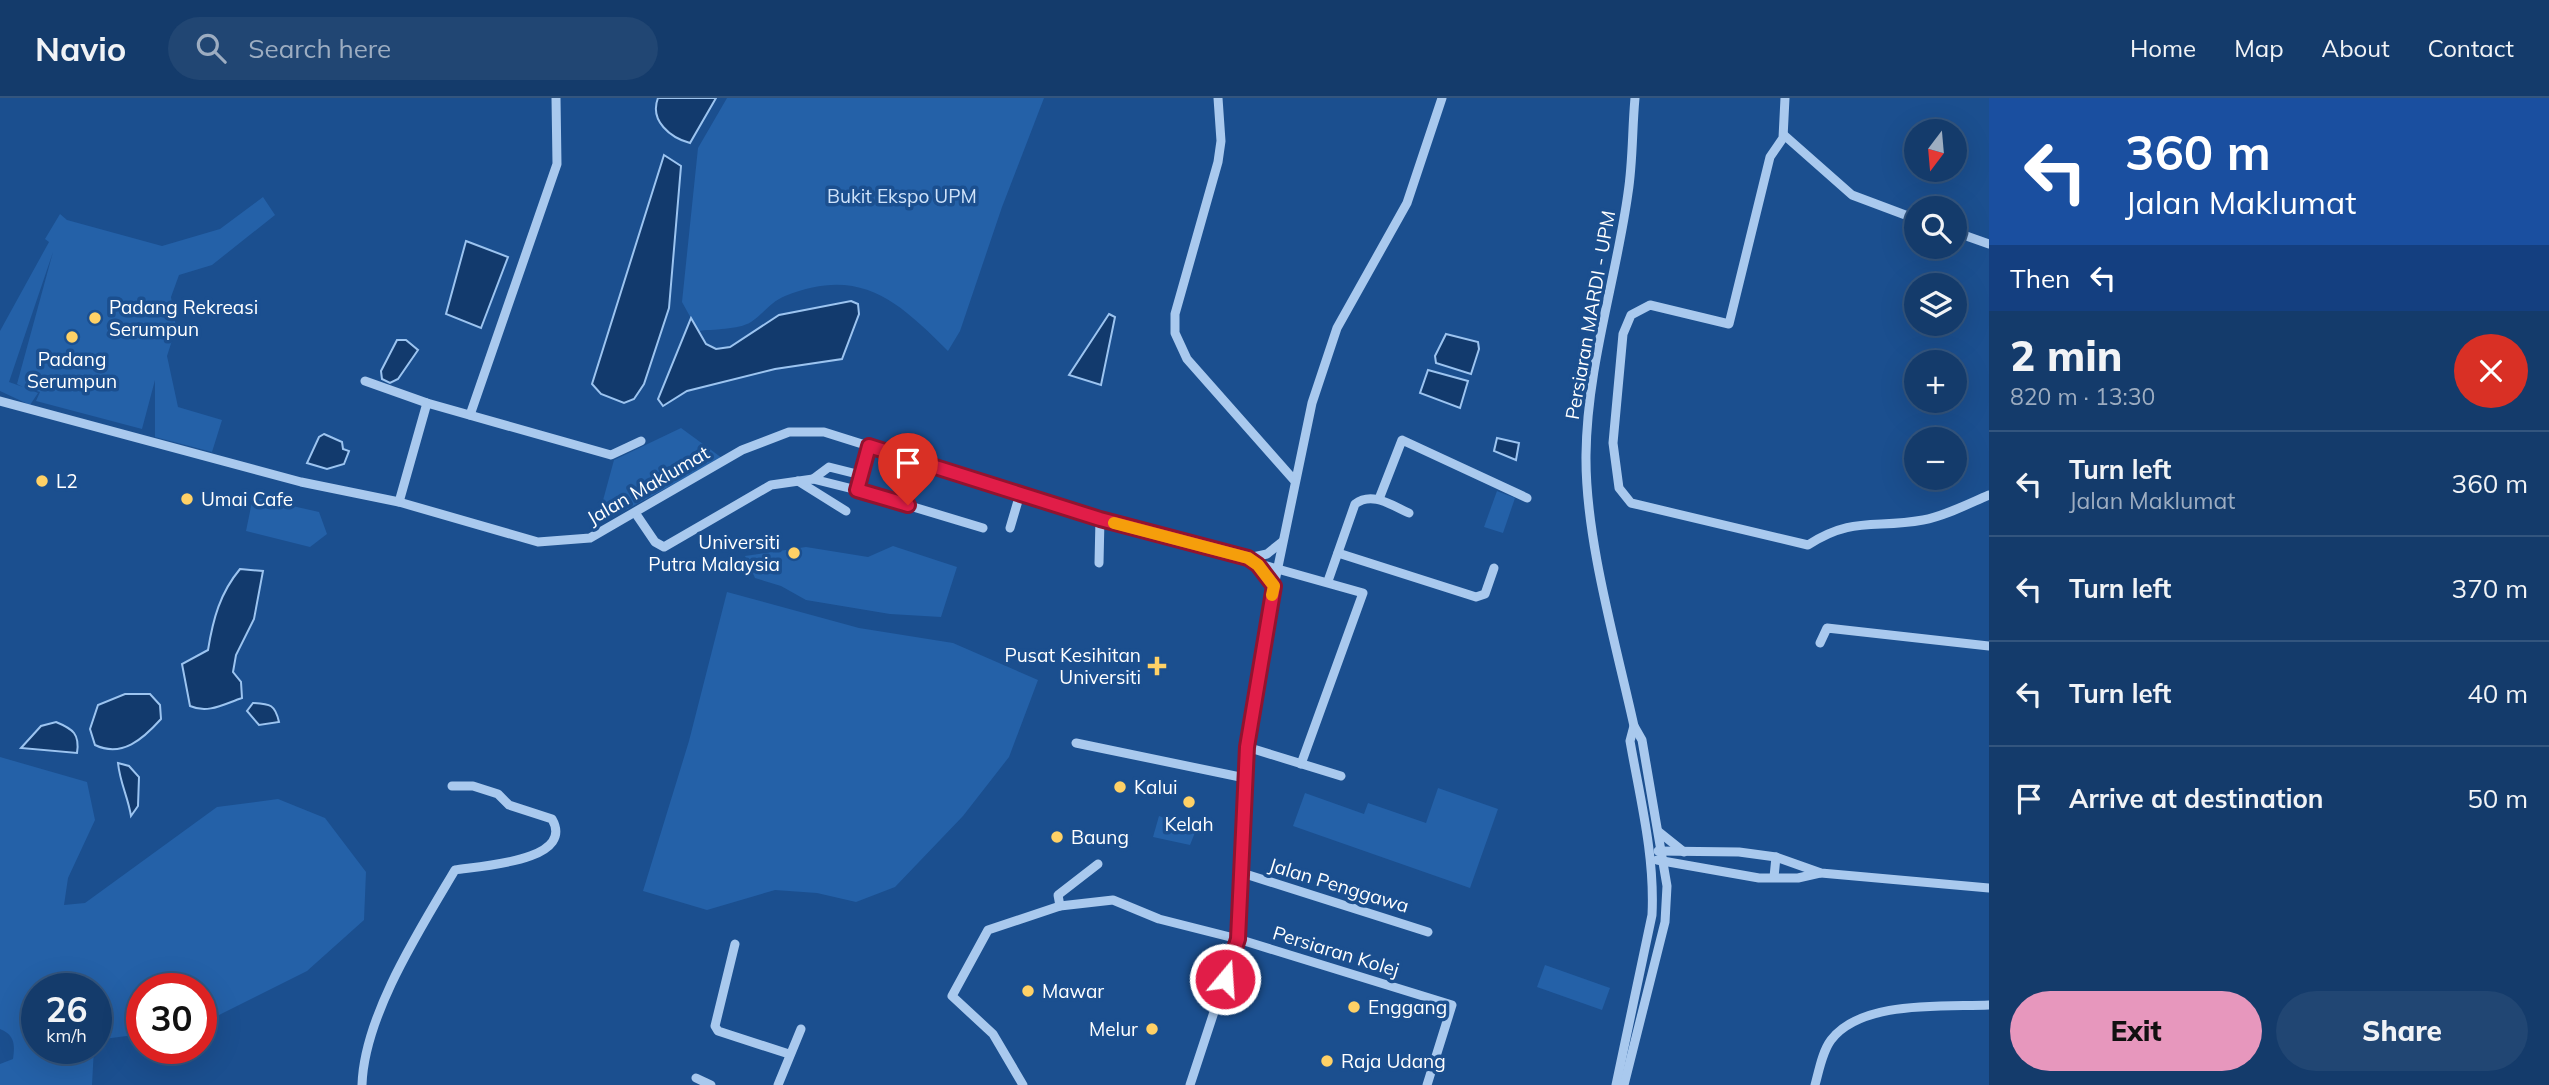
<!DOCTYPE html>
<html lang="en">
<head>
<meta charset="utf-8">
<style>
	:root { --surface:#143b6b; --page:#214673; --text:#f1f3f6; --muted:#9dadc1; --line:#33557e; --accent:#e797bd }
	body { margin:0; font-family:Mulish,sans-serif; background:var(--page); color:var(--text); height:100vh; display:flex; flex-direction:column; font-size:26px; white-space:nowrap }
	* { box-sizing:border-box; margin:0 }
	p { font-size:23px; color:var(--muted) }
	.icon { flex:none; width:38px; height:38px; fill:none; stroke:currentColor; stroke-width:2; stroke-linecap:round; stroke-linejoin:round }
	.map { position:relative; flex:1; overflow:hidden }
	.side { display:flex; flex-direction:column; background:var(--surface); width:560px }
	.side>* { flex:none }
	.guide { background:#1a4fa0; color:#fff; overflow:hidden }
	.needle { width:46px; rotate:196deg }
	.buttons { position:absolute; left:1904px; top:21px; display:grid; gap:14px }
	.buttons a { display:grid; place-items:center; width:63px; height:63px; border-radius:50%; background:var(--surface); box-shadow:0 7px 28px #0002,0 0 0 2px var(--line); font-size:35px }
	.speed { position:absolute; left:21px; top:875px; display:flex; gap:14px; font-size:35px; font-weight:700; text-align:center }
	.speed>* { display:grid; place-content:center; width:91px; height:91px; border-radius:50%; background:var(--surface); box-shadow:0 7px 28px #0002,0 0 0 2px var(--line); line-height:1 }
	.speed small { font-size:18px; font-weight:400 }
	.speed .limit { border:10px solid #d22; background:#fff; color:#111 }
	.pin { position:absolute; display:grid; place-items:center; width:60px; height:60px; color:#fff; margin:-72px -30px; border-radius:50% 50% 50% 0; rotate:-45deg; box-shadow:0 0 7px #0007 }
	.pin .icon { rotate:45deg }
	.me { position:absolute; width:77px; margin:-38px; rotate:18deg; stroke-linejoin:round; filter:drop-shadow(0 0 5px #0008) }
	.turn { display:flex; align-items:center; gap:24px; height:147px; padding:0 21px; font-size:32px }
	.turn .icon { width:91px; height:91px; stroke-width:2.5 }
	.turn b { display:block; font-size:49px; line-height:60px }
	.then { display:flex; align-items:center; height:66px; padding:0 21px; background:#0003; gap:14px; font-size:26px }
	.round { display:grid; place-items:center; flex:none; width:74px; height:74px; border-radius:37px; background:var(--page) }
	.overview { display:flex; align-items:center; justify-content:space-between; height:119px; padding:0 21px }
	h1 { font-size:42px; font-weight:800; line-height:52px }
	.button { display:flex; gap:14px; margin-top:auto; padding:14px 21px }
	.button a { flex:1; height:80px; border-radius:42px; background:var(--accent); color:#111; font-size:28px; font-weight:800; line-height:80px; text-align:center }
	.button a+a { background:var(--page); color:var(--text) }
	ul { padding:0; list-style:none }
	li { display:flex; align-items:center; gap:21px; height:105px; padding:0 21px; border-top:2px solid var(--line) }
	li div { flex:1 }
	li b { display:block; font-size:26px }
	li em { font-style:normal }
	header { display:flex; align-items:center; gap:42px; box-sizing:border-box; height:98px; padding:0 35px; background:var(--surface); border-bottom:2px solid var(--line) }
	header strong { font-size:33px }
	nav { display:flex; gap:38px; margin-inline-start:auto; font-size:24px }
	.search { width:490px; height:63px; background:var(--page); display:flex; align-items:center; gap:18px; box-sizing:border-box; padding:0 24px; border-radius:38px; color:var(--muted); font-size:26px }
	main { display:flex; flex:1; min-height:0 }
	.map>svg:first-child { display:block }
</style>
</head>
<body>
<header>
<strong>Navio</strong>
<div class="search"><svg class="icon" aria-label="search" viewBox="0 0 24 24"><circle cx="10" cy="10" r="6"/><path d="M15 15l6 6"/></svg>Search here</div>
<nav><a>Home</a><a>Map</a><a>About</a><a>Contact</a></nav>
</header>
<main>
<div class="map">
<svg width="1989" height="987" viewBox="0 0 1989 987">
	<rect width="100%" height="100%" fill="#1b4f8f"/>
	<!-- green -->
	<g fill="#2461a8" fill-rule="evenodd">
		<path d="M727,0H1044L1002,109L960,233L948,253C897,202 860,168 785,198C772,203 763,216 751,224C738,232 713,231 698,233L682,204L698,50Z"/>
		<path d="M263,99L275,117L212,167L179,177L171,199L176,230L167,258L178,309L222,322L212,354L155,339V282L142,331L36,303L40,294L24,289L38,295L30,307L0,293V233L49,144L45,141L60,116L67,122L162,148L220,131ZM53,154L17,286L23,289L9,284Z"/>
		<path d="M681,330L722,360L596,428L614,362Z"/>
		<path d="M1497,393L1515,400L1503,435L1484,429Z"/>
		<path d="M253,399L319,414L327,436L310,449L246,433Z"/>
		<path d="M893,448L957,469L941,519L890,516L806,502L781,488L755,480L745,458L806,449L868,459Z"/>
		<path d="M727,494L859,530L953,545L1038,582L1009,659L963,718L895,789L856,804L817,795L775,792L707,812L643,793L689,643Z"/>
		<path d="M0,659L87,684L95,722L68,780L64,807L85,805L217,709L278,701L325,720L366,774L364,822L307,873L201,926V891H142V936L96,942V891H37V950H94L92,987H0V966L13,961C15,947 15,937 0,931Z"/>
		<path d="M1438,690L1498,711L1470,790L1293,728L1305,695L1364,716L1368,705L1426,725Z"/>
		<path d="M1159,718L1196,732L1190,747L1153,739Z"/>
		<path d="M1545,867L1610,890L1602,912L1537,889Z"/>
	</g>
	<!-- water -->
	<g fill="#123a6d" stroke="#9cc4f0" stroke-width="2">
		<path d="M658,0H716L690,45C671,40 649,23 658,0Z"/>
		<path d="M664,57L681,68L669,210L644,286L634,301L624,305L601,296L592,286Z"/>
		<path d="M466,143L508,159L481,230L446,216Z"/>
		<path d="M851,203L858,206L859,216L842,261L775,271L687,293L663,308L658,301L691,220L706,246L716,251L730,249L779,217Z"/>
		<path d="M1109,216L1115,219L1101,287L1069,277Z"/>
		<path d="M1446,236L1478,244L1479,251L1471,276L1436,265L1435,258Z"/>
		<path d="M397,242H406L418,252L398,281L390,285L382,281L381,273Z"/>
		<path d="M1428,272L1468,283L1460,310L1420,295Z"/>
		<path d="M324,336L342,344L343,351L349,353L344,366L327,371L307,365L319,339Z"/>
		<path d="M1497,340L1519,345L1516,362L1494,353Z"/>
		<path d="M240,471L263,473L254,521L236,557L233,574L241,584L242,600C224,606 208,616 190,608L182,566L208,552C213,521 220,495 240,471Z"/>
		<path d="M125,596H150L160,607L161,621C143,641 122,660 95,647L90,631L98,607Z"/>
		<path d="M253,605C270,606 275,606 279,624L259,627L247,613Z"/>
		<path d="M56,624C73,631 80,636 77,655L21,650L41,628Z"/>
		<path d="M118,665L129,668L139,679L138,708L131,718C128,699 120,685 118,665Z"/>
	</g>
	<g fill="none" stroke-linecap="round" stroke-linejoin="round">
		<!-- minor -->
		<g stroke="#a9c9ee" stroke-width="9">
			<path d="M1218,0L1221,43L1218,64L1175,216V235L1187,261L1294,382"/>
			<path d="M1785,0L1783,40L1770,59L1729,226L1650,207L1631,217L1623,236L1613,345L1619,390L1631,405L1808,447C1853,418 1875,431 1923,422C1945,418 1968,406 1989,397"/>
			<path d="M1784,37L1852,97L1916,121"/>
			<path d="M1955,134L1989,146"/>
			<path d="M365,283L427,305L611,357L641,343"/>
			<path d="M0,303L301,384L399,404L538,444L590,440L742,352L789,334H824L1100,421L1363,495L1301,666"/>
			<path d="M470,317L557,66L556,0"/>
			<path d="M813,381L829,369L861,377"/>
			<path d="M798,383L846,413"/>
			<path d="M857,392L983,430"/>
			<path d="M1379,401L1402,342L1527,400"/>
			<path d="M399,404L427,305"/>
			<path d="M636,416L655,444L664,449L771,387L813,381L857,392L869,348"/>
			<path d="M1010,430L1020,396"/>
			<path d="M1338,455L1476,499L1485,496L1494,470"/>
			<path d="M1253,459L1267,456L1282,444"/>
			<path d="M1252,463L1274,488"/>
			<path d="M1099,465L1100,421"/>
			<path d="M1328,483L1355,406C1372,393 1391,407 1409,415"/>
			<path d="M1820,545L1827,530L1989,548"/>
			<path d="M1076,645L1245,680"/>
			<path d="M1247,649L1341,678"/>
			<path d="M1659,734L1684,754"/>
			<path d="M1658,753L1739,754L1776,759L1821,775L1989,790"/>
			<path d="M1657,762L1759,780H1798L1820,775"/>
			<path d="M1239,774L1428,834"/>
			<path d="M1774,779L1776,759"/>
			<path d="M1060,808L1058,797L1098,766"/>
			<path d="M735,846L715,928L718,933L789,956"/>
			<path d="M696,980L711,987"/>
			<path d="M362,987C364,918 420,831 455,772C480,768 576,763 552,721L509,707L498,696L473,688H452"/>
			<path d="M778,987L801,931"/>
			<path d="M1023,987L993,936L952,898L988,832L1060,808L1113,802L1159,821L1238,841L1452,907L1427,987"/>
			<path d="M1190,987L1238,841L1247,649L1274,488L1312,305L1337,230L1407,105L1442,0"/>
			<path d="M1616,987L1652,817C1655,758 1640,700 1630,643L1634,628"/>
			<path d="M1624,987L1665,824L1667,788L1642,642L1634,628C1616,546 1585,440 1586,357C1587,268 1616,182 1628,95C1633,63 1632,32 1635,0"/>
			<path d="M1815,987C1819,973 1822,954 1831,942C1861,902 1943,909 1989,907"/>
		</g>
	</g>
	<g fill="none" stroke-linecap="round" stroke-linejoin="round">
		<!-- route casing -->
		<g stroke="#92132f" stroke-width="18">
			<path id="route" d="M908,407L857,392L869,348L1100,421L1248,460L1258,467L1274,488L1247,649L1238,841L1225,881"/>
		</g>
		<!-- route -->
		<use href="#route" stroke="#e11d48" stroke-width="12"/>
		<!-- slow -->
		<path stroke="#f59e0b" stroke-width="12" d="M1114,425L1248,460L1258,467L1274,488L1272,497"/>
	</g>
	<!-- markers -->
	<g fill="#ffd166" stroke="#1b4f8f" stroke-width="2.5">
		<circle cx="95" cy="220" r="7"/>
		<circle cx="72" cy="239" r="7"/>
		<circle cx="42" cy="383" r="7"/>
		<circle cx="187" cy="401" r="7"/>
		<circle cx="794" cy="455" r="7"/>
		<path d="M1153.5 557.5h7v7h7v7h-7v7h-7v-7h-7v-7h7z"/>
		<circle cx="1120" cy="689" r="7"/>
		<circle cx="1189" cy="704" r="7"/>
		<circle cx="1057" cy="739" r="7"/>
		<circle cx="1028" cy="893" r="7"/>
		<circle cx="1354" cy="909" r="7"/>
		<circle cx="1152" cy="931" r="7"/>
		<circle cx="1327" cy="963" r="7"/>
	</g>
	<g text-anchor="middle" dominant-baseline="central" stroke-width="7" stroke-linejoin="round" paint-order="stroke">
		<!-- park labels -->
		<g font-size="19" fill="#cfe3fa" stroke="#1b4f8f">
			<text x="902" y="98">Bukit Ekspo UPM</text>
		</g>
		<!-- poi labels -->
		<g font-size="19" fill="#fff" stroke="#1b4f8f" text-anchor="start">
			<text x="109" y="209">Padang Rekreasi<tspan x="109" dy="22">Serumpun</tspan></text>
			<text x="72" y="261" text-anchor="middle">Padang<tspan x="72" dy="22">Serumpun</tspan></text>
			<text x="56" y="383">L2</text>
			<text x="201" y="401">Umai Cafe</text>
			<text x="780" y="444" text-anchor="end">Universiti<tspan x="780" dy="22">Putra Malaysia</tspan></text>
			<text x="1141" y="557" text-anchor="end">Pusat Kesihitan<tspan x="1141" dy="22">Universiti</tspan></text>
			<text x="1134" y="689">Kalui</text>
			<text x="1189" y="726" text-anchor="middle">Kelah</text>
			<text x="1071" y="739">Baung</text>
			<text x="1042" y="893">Mawar</text>
			<text x="1368" y="909">Enggang</text>
			<text x="1138" y="931" text-anchor="end">Melur</text>
			<text x="1341" y="963">Raja Udang</text>
		</g>
		<!-- street labels -->
		<g font-size="19" fill="#fff" stroke="#1b4f8f">
			<text transform="translate(1590 217) rotate(-80)">Persiaran MARDI - UPM</text>
			<text transform="translate(648 387) rotate(-30)">Jalan Maklumat</text>
			<text transform="translate(1339 787) rotate(17)">Jalan Penggawa</text>
			<text transform="translate(1336 853) rotate(17)">Persiaran Kolej</text>
		</g>
	</g>
</svg>
<div class="buttons">
<a><svg class="needle" viewBox="-14 -14 28 28"><path d="M0-13l5 13h-10z" fill="#e53935"/><path d="M0 13l5-13h-10z" fill="#9dadc1"/></svg></a>
<a><svg class="icon" aria-label="search" viewBox="0 0 24 24"><circle cx="10" cy="10" r="6"/><path d="M15 15l6 6"/></svg></a>
<a><svg class="icon" aria-label="layers" viewBox="0 0 24 24"><path d="M12 4l9 5-9 5-9-5zM3 14l9 5 9-5"/></svg></a>
<a>+</a>
<a>−</a>
</div>
<div class="speed"><div>26<small>km/h</small></div><div class="limit">30</div></div>
<div class="pin" style="left:908px;top:407px;background:#d93025"><svg class="icon" aria-label="arrive" viewBox="0 0 24 24"><path d="M6 21V4h12l-3 4 3 4H6"/></svg></div>
<svg class="me" style="left:1225px;top:881px" viewBox="-20 -20 40 40"><circle r="17" fill="#e11d48" stroke="#fff" stroke-width="3"/><path d="M0-11L8 9 0 5-8 9z" fill="#fff"/></svg>
</div>
<section class="side">
<div class="guide">
<div class="turn"><svg class="icon" aria-label="left" viewBox="0 0 24 24"><path d="M17 20v-9H6M10 6l-5 5 5 5"/></svg><div><b>360 m</b>Jalan Maklumat</div></div>
<div class="then">Then<svg class="icon" aria-label="left" viewBox="0 0 24 24"><path d="M17 20v-9H6M10 6l-5 5 5 5"/></svg></div>
</div>
<div class="overview"><div><h1>2 min</h1><p>820 m · 13:30</p></div><a class="round" style="background:#d93025;color:#fff"><svg class="icon" aria-label="close" viewBox="0 0 24 24"><path d="M6 6l12 12M18 6L6 18"/></svg></a></div>
<ul>
<li><svg class="icon" aria-label="left" viewBox="0 0 24 24"><path d="M17 20v-9H6M10 6l-5 5 5 5"/></svg><div><b>Turn left</b><p>Jalan Maklumat</p></div><em>360 m</em></li>
<li><svg class="icon" aria-label="left" viewBox="0 0 24 24"><path d="M17 20v-9H6M10 6l-5 5 5 5"/></svg><div><b>Turn left</b></div><em>370 m</em></li>
<li><svg class="icon" aria-label="left" viewBox="0 0 24 24"><path d="M17 20v-9H6M10 6l-5 5 5 5"/></svg><div><b>Turn left</b></div><em>40 m</em></li>
<li><svg class="icon" aria-label="arrive" viewBox="0 0 24 24"><path d="M6 21V4h12l-3 4 3 4H6"/></svg><div><b>Arrive at destination</b></div><em>50 m</em></li>
</ul>
<div class="button"><a>Exit</a><a>Share</a></div>
</section>
</main>
</body>
</html>
